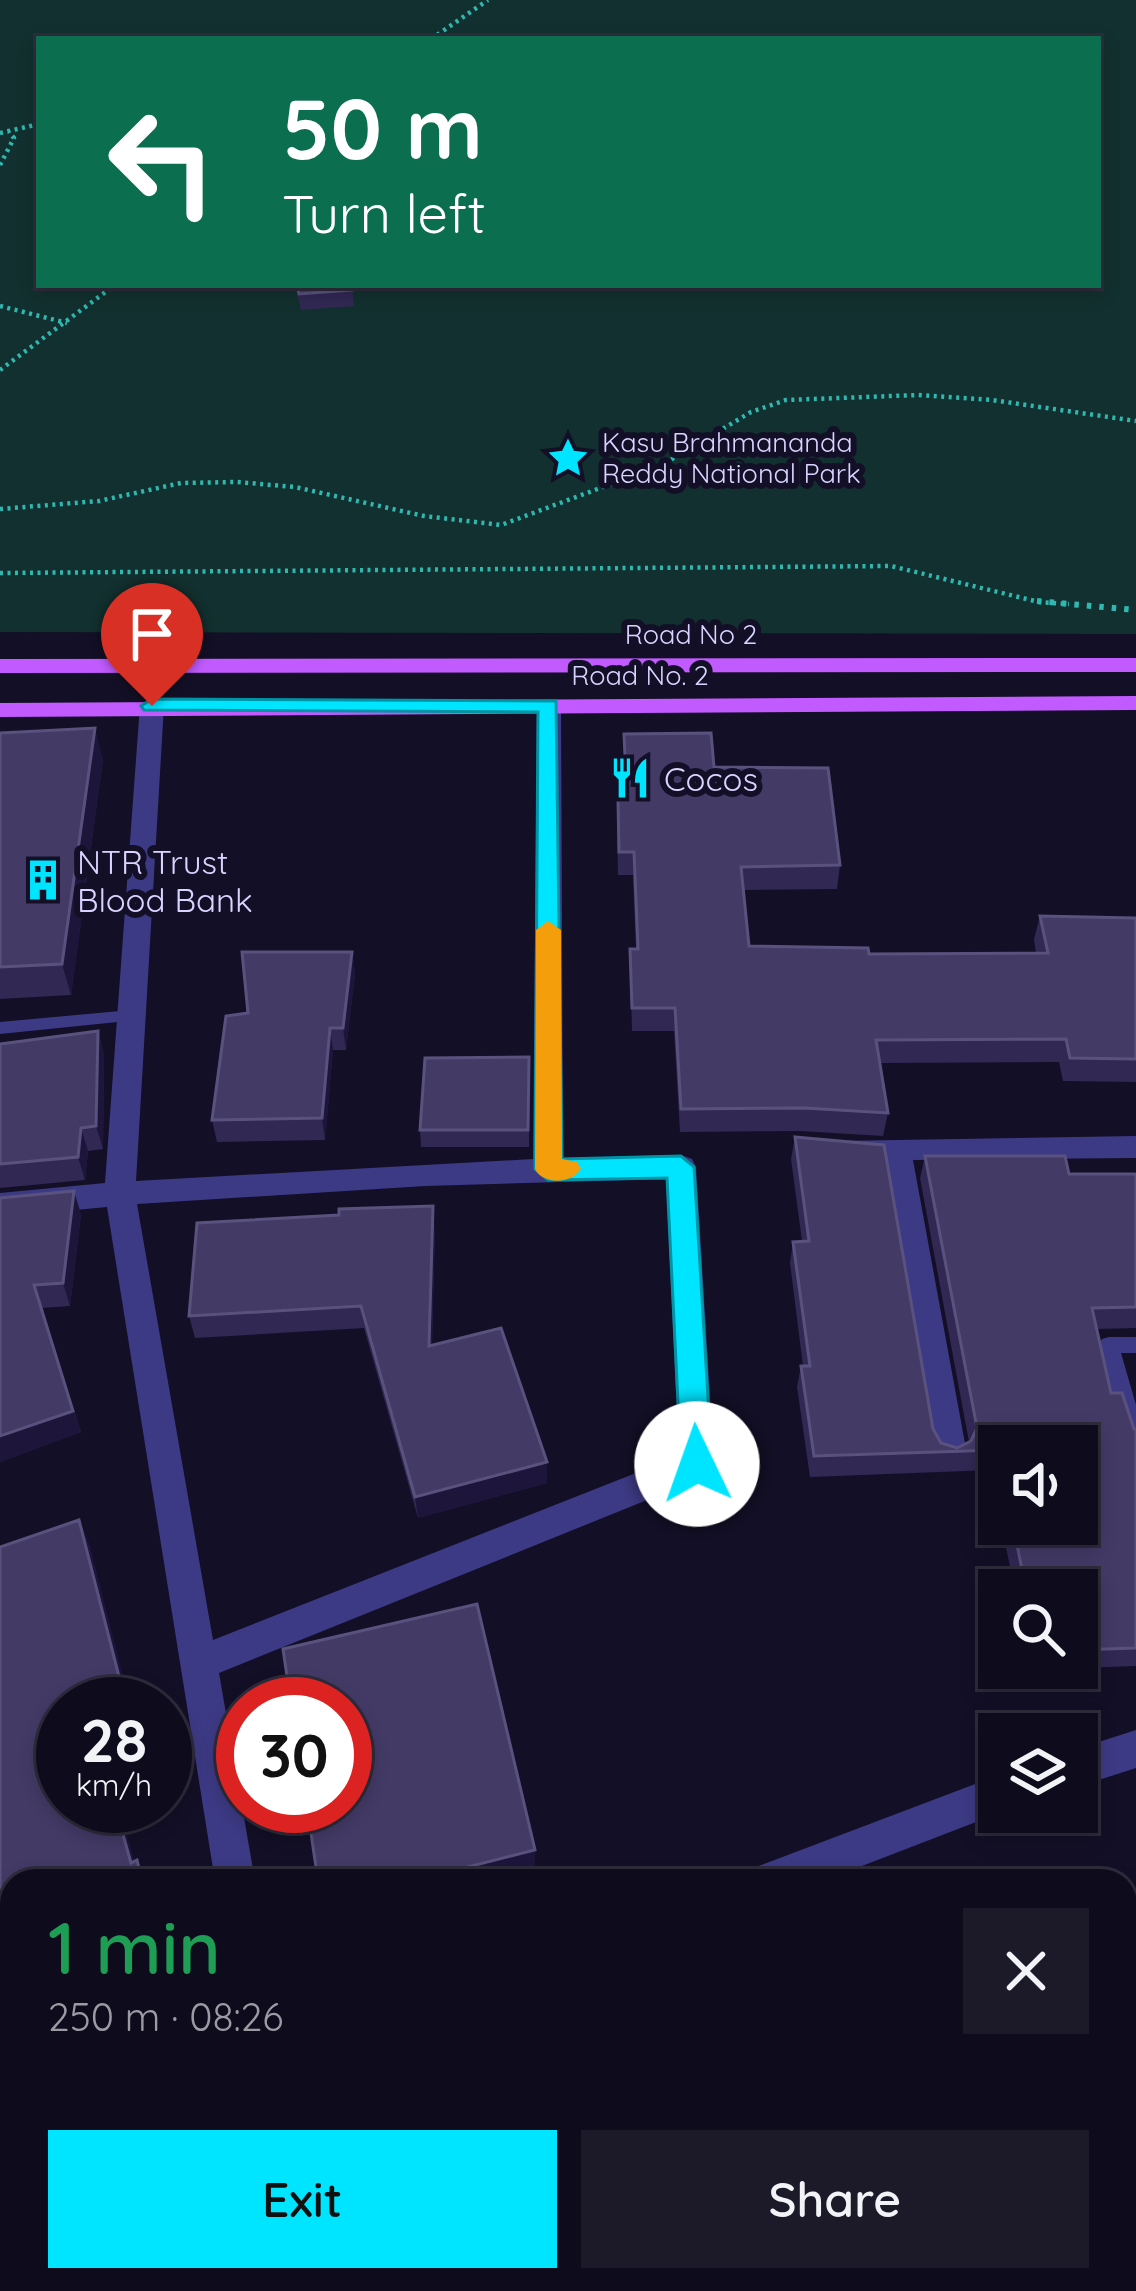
<!DOCTYPE html>
<html lang="en">
<head>
<meta charset="utf-8">
<style>
	:root { --surface:#0e0b1c; --page:#1c1929; --text:#f1f3f6; --muted:#9b9ba3; --line:#2e2b3b; --accent:#00e5ff }
	body { margin:0; font-family:Quicksand,sans-serif; background:var(--page); color:var(--text); height:100vh; display:flex; flex-direction:column; font-size:45px; white-space:nowrap }
	* { box-sizing:border-box; margin:0 }
	p { font-size:39px; color:var(--muted) }
	.icon { flex:none; width:66px; height:66px; fill:none; stroke:currentColor; stroke-width:2; stroke-linecap:round; stroke-linejoin:round }
	.map { position:relative; flex:1; overflow:hidden }
	.side { position:absolute; left:0px; top:1869px; width:1137px; height:423px; display:flex; flex-direction:column; background:var(--surface); border-radius:36px 36px 0 0; box-shadow:0 6px 18px #0003,0 0 0 3px var(--line) }
	.side>* { flex:none }
	.hud { position:absolute; left:36px; top:36px; width:1065px; height:252px; border-radius:0px; box-shadow:0 6px 18px #0003,0 0 0 3px var(--line); background:#0b6e4f; color:#fff; overflow:hidden }
	.tools { position:absolute; left:978px; top:1425px; display:grid; gap:24px }
	.tools a { display:grid; place-items:center; width:120px; height:120px; border-radius:0px; background:var(--surface); box-shadow:0 6px 18px #0003,0 0 0 3px var(--line); font-size:60px }
	.speed { position:absolute; left:36px; top:1677px; display:flex; gap:24px; font-size:60px; font-weight:700; text-align:center }
	.speed>* { display:grid; place-content:center; width:156px; height:156px; border-radius:50%; background:var(--surface); box-shadow:0 6px 18px #0003,0 0 0 3px var(--line); line-height:1 }
	.speed small { font-size:30px; font-weight:400 }
	.speed .limit { border:18px solid #d22; background:#fff; color:#111 }
	.pin { position:absolute; display:grid; place-items:center; width:102px; height:102px; color:#fff; margin:-123px -51px; border-radius:50% 50% 50% 0; rotate:-45deg; box-shadow:0 0 12px #0007 }
	.pin .icon { rotate:45deg }
	.me { position:absolute; width:132px; margin:-66px; rotate:357deg; stroke-linejoin:round; filter:drop-shadow(0 0 9px #0008) }
	.turn { display:flex; align-items:center; gap:42px; height:252px; padding:0 48px; font-size:54px }
	.turn .icon { width:156px; height:156px; stroke-width:2.5 }
	.turn b { display:block; font-size:84px; line-height:102px }
	.round { display:grid; place-items:center; flex:none; width:126px; height:126px; border-radius:0px; background:var(--page) }
	.summary { display:flex; align-items:center; justify-content:space-between; height:204px; padding:0 48px }
	h1 { font-size:72px; font-weight:600; line-height:90px; color:#1e9e55 }
	.button { display:flex; gap:24px; margin-top:auto; padding:24px 48px }
	.button a { flex:1; height:138px; border-radius:0px; background:var(--accent); color:#111; font-size:48px; font-weight:600; line-height:138px; text-align:center }
	.button a+a { background:var(--page); color:var(--text) }
	.map>svg:first-child { display:block }
</style>
</head>
<body>
<div class="map">
<svg width="1136" height="2291" viewBox="0 0 1136 2291">
	<rect width="100%" height="100%" fill="#130f26"/>
	<!-- green -->
	<path fill="#12302f" fill-rule="evenodd" d="M0,0H1136V634L0,632ZM39,39H1098V285H39Z"/>
	<g fill="none" stroke-linecap="round" stroke-linejoin="round">
		<!-- path-far1 -->
		<g stroke="#2fb8b0" stroke-width="4.5" stroke-dasharray="3 4.5" stroke-linecap="butt">
			<path d="M431,39L488,0"/>
			<path d="M0,133L39,124"/>
			<path d="M0,165L14,138L9,132"/>
			<path d="M0,306L67,323"/>
			<path d="M0,370L115,285"/>
			<path d="M0,509L99,501L181,483L237,482L295,487L424,516L501,525L662,465L751,412L786,400L918,395L992,400L1136,421"/>
			<path d="M0,573L891,566L1039,602L1069,604"/>
		</g>
		<!-- path -->
		<path stroke="#2fb8b0" stroke-width="6" stroke-dasharray="4.5 8" stroke-linecap="butt" d="M1037,601L1136,610"/>
		<!-- lane -->
		<g fill="#3d3a85" fill-rule="evenodd">
			<path d="M131,1010L137,1012L139,1016L137,1020L0,1034V1022Z"/>
			<path d="M1109,1337H1136V1353H1121L1136,1405V1450L1129,1447L1126,1441L1099,1345L1102,1339Z"/>
		</g>
		<!-- street -->
		<g fill="#3d3a85" fill-rule="evenodd">
			<path d="M152,698L164,705L136,1181L533,1159L537,706L549,699L561,706L563,1158L681,1155L692,1159L696,1167L714,1464L709,1475L219,1673L255,1881H215L107,1207L0,1217V1193L105,1183L140,705ZM666,1179L679,1456L213,1640L137,1204L425,1186Z"/>
			<path d="M1136,1136V1158L913,1160L966,1449L961,1459L949,1464L937,1459L882,1160L837,1157L833,1149L837,1141Z"/>
			<path d="M1136,1730V1768L1077,1787V1749Z"/>
			<path d="M999,1775L1002,1812L823,1881H750L756,1867Z"/>
			<path d="M12,2098V2142L0,2143V2099Z"/>
			<path d="M268,2280H314L315,2291H269Z"/>
		</g>
		<!-- primary -->
		<g fill="#c25bff" fill-rule="evenodd">
			<path d="M1136,658V672L0,673V659Z"/>
			<path d="M1136,696V710L0,717V703Z"/>
		</g>
	</g>
	<!-- wall -->
	<g fill="#312854">
		<path d="M295,285H352L354,306L301,310Z"/>
		<path d="M0,733L103,759L71,995L0,999Z"/>
		<path d="M624,734L714,767L840,865L837,889L743,890L749,946L869,954H1036L1034,939L1040,916L1136,918V1082L1063,1081L1059,1062L880,1063L888,1113L883,1136L800,1131L680,1132L674,1031H632L630,949H636L633,875H618L617,823L618,800H625Z"/>
		<path d="M352,952L355,974L346,1050H333L325,1140L217,1142L212,1120L248,1013Z"/>
		<path d="M98,1031L104,1055L103,1149L88,1151L85,1180L0,1188V1044Z"/>
		<path d="M529,1057V1147H421L420,1130Z"/>
		<path d="M795,1137L933,1429L941,1443L957,1448L969,1442L920,1178L925,1156L1069,1174H1136V1328L1097,1329L1111,1393L1136,1429V1666L1077,1668V1590H1015L1001,1524H1077L999,1446V1512L991,1470L810,1477L797,1387L801,1366H803L790,1263L793,1242L802,1241L791,1159Z"/>
		<path d="M0,1198L81,1214L70,1306L42,1308L81,1432L0,1462Z"/>
		<path d="M435,1229L432,1346L547,1462V1483L418,1518L364,1328L195,1338L189,1316Z"/>
	</g>
	<!-- shaded-wall -->
	<g fill="#1d163a">
		<path d="M95,728L103,759L71,995L62,964Z"/>
		<path d="M352,952L355,974L346,1050L343,1028Z"/>
		<path d="M330,1028L333,1050L325,1140L322,1118Z"/>
		<path d="M98,1031L104,1055L103,1149L96,1126Z"/>
		<path d="M81,1128L88,1151L85,1180L78,1157Z"/>
		<path d="M74,1191L81,1214L70,1306L63,1283Z"/>
		<path d="M433,1206L435,1229L431,1368L429,1346Z"/>
		<path d="M34,1285L81,1432L0,1462V1436Z"/>
		<path d="M547,1462V1483L418,1518L415,1497Z"/>
		<path d="M79,1520L90,1546L130,1704H126Z"/>
		<path d="M115,1806H119L140,1881L131,1863Z"/>
		<path d="M535,1850V1873L504,1881H412Z"/>
		<path d="M12,2059V2083L0,2089V2065Z"/>
		<path d="M226,2280H232L234,2291H228Z"/>
	</g>
	<!-- building -->
	<g fill="#433a66" stroke="#5a527e" stroke-width="3">
		<path d="M297,285H352L353,290L299,294Z"/>
		<path d="M95,728L62,964L0,967V733Z"/>
		<path d="M711,733L714,767L828,768L840,865L741,867L749,946L868,948L869,954L1048,953L1040,916L1136,918V1059L1070,1058L1066,1039L876,1040L888,1113L804,1108L681,1109L675,1008H632L630,949H638L634,852H619L618,800H627L624,734Z"/>
		<path d="M242,952H352L343,1028H330L322,1118L212,1120L226,1016L248,1013Z"/>
		<path d="M98,1031L96,1126L81,1128L78,1157L0,1164V1044Z"/>
		<path d="M529,1057L528,1130H420L425,1058Z"/>
		<path d="M795,1137L884,1145L933,1429L941,1443L957,1448L971,1441L977,1428L925,1156H1065L1069,1174H1136V1307L1092,1308L1111,1393H1122L1134,1429H1136V1648L1077,1650V1590H1026L1013,1524H1077V1446H999V1458L997,1450L814,1456L801,1366H810L793,1242L809,1241Z"/>
		<path d="M74,1191L63,1283L34,1285L73,1411L0,1436V1198Z"/>
		<path d="M433,1206L429,1346L501,1328L547,1462L415,1497L361,1306L189,1316L197,1223L339,1215V1209Z"/>
		<path d="M79,1520L126,1704H63V1806H115L131,1863L137,1860L142,1881H12V2059L0,2065V1547Z"/>
		<path d="M477,1604L535,1850L412,1881H318L307,1806H345V1704H291L283,1649Z"/>
		<path d="M10,2165L12,2280H14V2282L65,2286L70,2280H226L228,2291H0V2169Z"/>
	</g>
	<!-- route -->
	<path fill="#00e5ff" stroke="#0095a6" stroke-width="3" d="M152,699L556,701L562,1159L681,1156L694,1167L712,1464L708,1474L697,1478L685,1474L681,1464L667,1178L548,1180L535,1169L538,712L144,710L141,706Z"/>
	<!-- slow -->
	<path fill="#f59e0b" d="M548,921L561,930L562,1159L577,1162L581,1169C572,1184 543,1185 535,1169L536,930Z"/>
	<!-- icons -->
	<defs>
		<g id="sight-bare" transform="scale(3.24)"><path d="M0-6L1.8-2.2L6-1.7L2.9 1.2L3.7 5.4L0 3.3L-3.7 5.4L-2.9 1.2L-6-1.7L-1.8-2.2Z" fill="#00e5ff" stroke="#130f26" stroke-width="2.5" paint-order="stroke"/></g>
		<g id="restaurant-bare" transform="scale(3.24)"><path d="M-5-6h1v4h1v-4h1v4h1v-4h1v5L-1.5 .5V6h-2V.5L-5-1ZM5-6V6H3V1.5H1.5Q1.5-4 5-6Z" fill="#00e5ff" stroke="#130f26" stroke-width="2.5" paint-order="stroke"/></g>
		<g id="building-bare" transform="scale(3.24)"><path d="M-4-6H4V6H1V3H-1V6H-4ZM-2.5-4.3h1.7v1.8h-1.7ZM.8-4.3h1.7v1.8H.8ZM-2.5-1h1.7V.8h-1.7ZM.8-1h1.7V.8H.8Z" fill="#00e5ff" stroke="#130f26" stroke-width="2.5" paint-order="stroke"/></g>
	</defs>
	<g fill-rule="evenodd">
		<use href="#sight-bare" x="568" y="458"/>
		<use href="#restaurant-bare" x="630" y="778"/>
		<use href="#building-bare" x="43" y="880"/>
	</g>
	<g text-anchor="middle" dominant-baseline="central" stroke-width="12" stroke-linejoin="round" paint-order="stroke">
		<!-- far-poi labels -->
		<g font-size="27" fill="#d9d4ff" stroke="#130f26" text-anchor="start">
			<text x="602" y="442">Kasu Brahmananda<tspan x="602" dy="31">Reddy National Park</tspan></text>
		</g>
		<!-- far-street labels -->
		<g font-size="27" fill="#d9d4ff" stroke="#130f26">
			<text x="691" y="634">Road No 2</text>
			<text x="640" y="675">Road No. 2</text>
		</g>
		<!-- poi labels -->
		<g font-size="33" fill="#d9d4ff" stroke="#130f26" text-anchor="start">
			<text x="664" y="778">Cocos</text>
			<text x="77" y="861">NTR Trust<tspan x="77" dy="38">Blood Bank</tspan></text>
		</g>
	</g>
</svg>
<div class="tools">
<a><svg class="icon" aria-label="sound" viewBox="0 0 24 24"><path d="M4 9h4l5-4v14l-5-4H4zM17 9q2 3 0 6"/></svg></a>
<a><svg class="icon" aria-label="search" viewBox="0 0 24 24"><circle cx="10" cy="10" r="6"/><path d="M15 15l6 6"/></svg></a>
<a><svg class="icon" aria-label="layers" viewBox="0 0 24 24"><path d="M12 4l9 5-9 5-9-5zM3 14l9 5 9-5"/></svg></a>
</div>
<div class="speed"><div>28<small>km/h</small></div><div class="limit">30</div></div>
<div class="pin" style="left:152px;top:706px;background:#d93025"><svg class="icon" aria-label="arrive" viewBox="0 0 24 24"><path d="M6 21V4h12l-3 4 3 4H6"/></svg></div>
<svg class="me" style="left:697px;top:1464px" viewBox="-20 -20 40 40"><circle r="19" fill="#fff"/><path d="M0-13L10 11 0 6-10 11z" fill="#00e5ff"/></svg>
<div class="hud">
<div class="turn"><svg class="icon" aria-label="left" viewBox="0 0 24 24"><path d="M17 20v-9H6M10 6l-5 5 5 5"/></svg><div><b>50 m</b>Turn left</div></div>
</div>
<section class="side">
<div class="summary"><div><h1>1 min</h1><p>250 m · 08:26</p></div><a class="round"><svg class="icon" aria-label="close" viewBox="0 0 24 24"><path d="M6 6l12 12M18 6L6 18"/></svg></a></div>
<div class="button"><a>Exit</a><a>Share</a></div>
</section>
</div>
</body>
</html>
